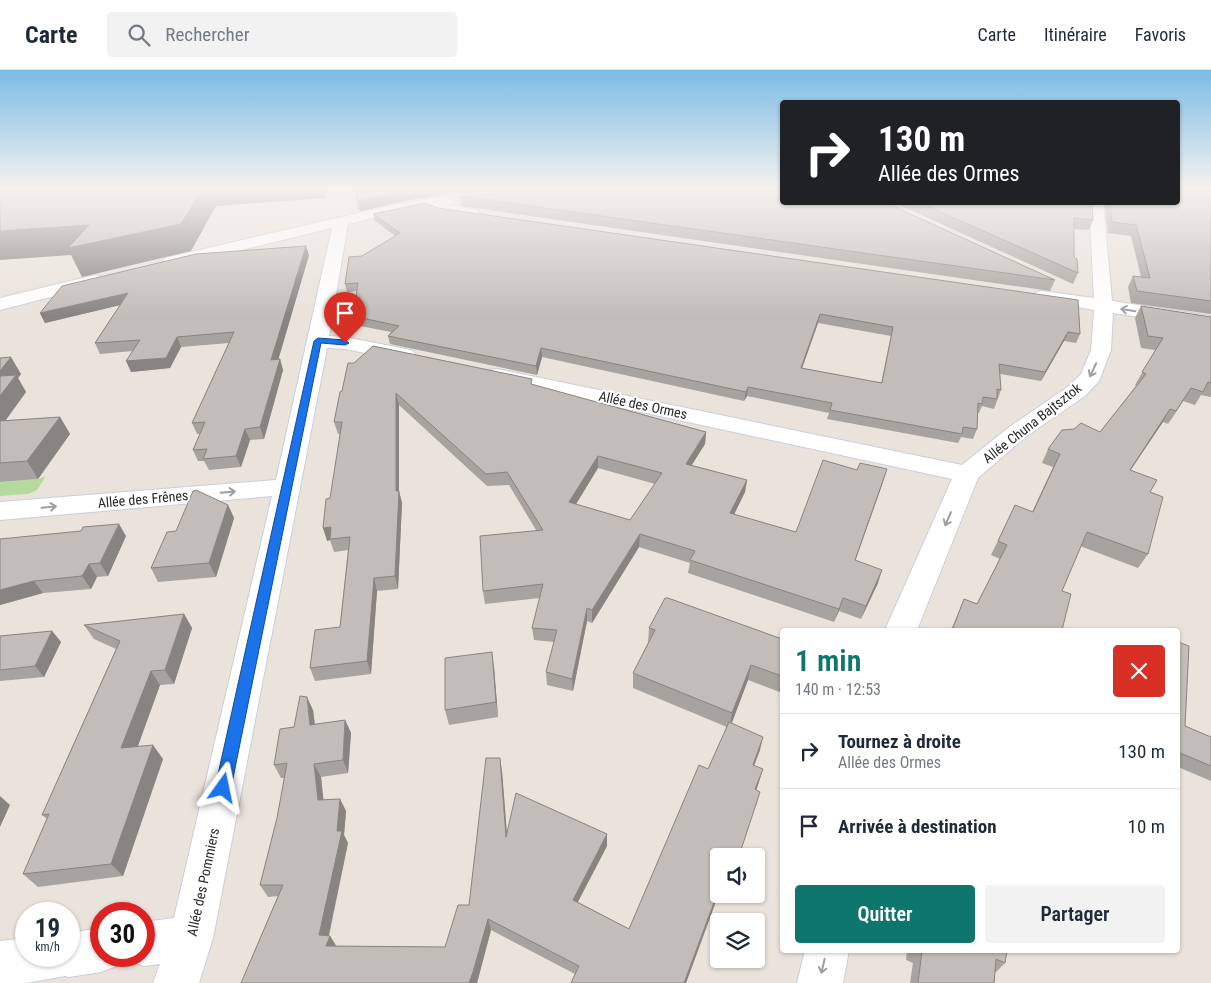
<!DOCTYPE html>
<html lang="fr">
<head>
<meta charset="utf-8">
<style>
	:root { --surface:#fff; --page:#f2f2f3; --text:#1f2937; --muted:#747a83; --line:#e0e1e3; --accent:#0f766e }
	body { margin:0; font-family:"Roboto Condensed",sans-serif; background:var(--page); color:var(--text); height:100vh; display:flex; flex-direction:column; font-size:19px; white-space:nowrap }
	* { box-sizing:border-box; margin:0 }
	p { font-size:16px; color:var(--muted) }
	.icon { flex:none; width:28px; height:28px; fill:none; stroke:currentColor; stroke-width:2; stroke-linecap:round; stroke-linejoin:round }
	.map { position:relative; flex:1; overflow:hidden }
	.side { position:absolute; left:780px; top:558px; width:400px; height:325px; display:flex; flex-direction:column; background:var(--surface); border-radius:5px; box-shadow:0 1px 4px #0004 }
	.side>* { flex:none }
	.top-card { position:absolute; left:780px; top:30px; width:400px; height:105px; border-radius:5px; box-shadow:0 1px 4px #0004; background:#202124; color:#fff; overflow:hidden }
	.buttons { position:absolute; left:710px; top:778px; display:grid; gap:10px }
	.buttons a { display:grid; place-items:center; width:55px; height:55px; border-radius:5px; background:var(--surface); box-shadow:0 1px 4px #0004; font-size:25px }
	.speed { position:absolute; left:15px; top:832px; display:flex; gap:10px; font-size:25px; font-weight:700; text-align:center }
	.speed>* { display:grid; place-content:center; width:65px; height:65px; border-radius:50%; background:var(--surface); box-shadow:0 1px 4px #0004; line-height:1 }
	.speed small { font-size:12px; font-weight:400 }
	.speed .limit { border:8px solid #d22; background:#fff; color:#111 }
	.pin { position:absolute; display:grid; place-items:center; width:42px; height:42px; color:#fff; margin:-51px -21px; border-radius:50% 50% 50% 0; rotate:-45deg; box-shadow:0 0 5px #0007 }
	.pin .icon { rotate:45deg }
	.me { position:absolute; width:55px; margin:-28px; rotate:12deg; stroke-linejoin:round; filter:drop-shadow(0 0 4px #0008) }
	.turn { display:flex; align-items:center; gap:18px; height:105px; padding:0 15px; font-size:22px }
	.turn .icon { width:65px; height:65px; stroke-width:2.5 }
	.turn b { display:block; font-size:35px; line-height:42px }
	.round { display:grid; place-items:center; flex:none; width:52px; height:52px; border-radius:5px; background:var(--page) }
	.summary { display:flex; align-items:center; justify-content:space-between; height:85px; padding:0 15px }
	h1 { font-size:30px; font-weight:600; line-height:38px; color:var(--accent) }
	.primary-button { display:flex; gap:10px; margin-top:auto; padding:10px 15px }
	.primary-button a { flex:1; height:58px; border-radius:5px; background:var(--accent); color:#fff; font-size:20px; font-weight:600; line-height:58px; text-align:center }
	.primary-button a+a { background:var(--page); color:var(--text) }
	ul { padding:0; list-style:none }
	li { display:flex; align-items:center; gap:15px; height:75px; padding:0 15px; border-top:1px solid var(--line) }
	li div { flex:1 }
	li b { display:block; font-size:19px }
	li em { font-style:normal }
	header { display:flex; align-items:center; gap:30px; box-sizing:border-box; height:70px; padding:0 25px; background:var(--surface); border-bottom:1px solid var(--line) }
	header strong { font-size:24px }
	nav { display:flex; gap:28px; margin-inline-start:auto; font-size:18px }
	.search { width:350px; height:45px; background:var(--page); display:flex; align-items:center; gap:12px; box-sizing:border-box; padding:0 18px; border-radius:5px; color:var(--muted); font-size:19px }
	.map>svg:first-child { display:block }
</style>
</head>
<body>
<header>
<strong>Carte</strong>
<div class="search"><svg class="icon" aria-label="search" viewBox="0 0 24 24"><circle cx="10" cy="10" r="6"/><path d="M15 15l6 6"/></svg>Rechercher</div>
<nav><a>Carte</a><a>Itinéraire</a><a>Favoris</a></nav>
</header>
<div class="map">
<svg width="1211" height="913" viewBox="0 0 1211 913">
	<rect width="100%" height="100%" fill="#eae3dc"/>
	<!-- green -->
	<path fill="#b4db9d" d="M46,406L37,420L28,424L0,426V412L39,409Z"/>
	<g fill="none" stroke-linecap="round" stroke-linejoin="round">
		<!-- minor casing -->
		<g stroke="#caced9" stroke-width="2">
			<g id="minor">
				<path d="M446,127L451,128L453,131L451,134L445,135L477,140L479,143L477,146L472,147L439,143L426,138L401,141L348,154L329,266L345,267L406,279L413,281L416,285L413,289L406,291L345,279L327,278L213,868L199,913H153L160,894L144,896L128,890L127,886H144V852L174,848L272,426L0,450V432L276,410L332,158L171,197L165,196L163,192L165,188L401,133Z"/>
				<path d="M1089,132H1103L1112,231L1211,246V258L1113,243L1111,280L1099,311L1085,326L1024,368L978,408L917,560H885L952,409L497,311L489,310L486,305L489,300L497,299L962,395L1008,358L1069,316L1081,304L1091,280L1094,240L1042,231L1036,230L1033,226L1036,222L1042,221L1094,228Z"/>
				<path d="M95,205L101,206L104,210L101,214L0,240V228Z"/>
				<path d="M101,858V886H121L117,896L101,902L69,907L65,906L26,913H0V871L26,868V886H69V863Z"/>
				<path d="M805,880H849L843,913H797Z"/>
			</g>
		</g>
		<!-- minor -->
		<use href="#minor" fill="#fff" fill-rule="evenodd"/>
	</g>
	<!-- wall -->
	<g fill="#a7a39e" fill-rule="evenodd">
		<path d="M1211,118V244L1131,233L1128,217L1133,206L1141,207L1131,166L1108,163L1104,132H1178Z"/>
		<path d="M451,124L409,130L361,141L358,139L356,129Z"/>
		<path d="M460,126L1055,210L1050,221L461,136Z"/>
		<path d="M893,132H1092L1093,150L1089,160L1074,159V187L1078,203L1073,214Z"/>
		<path d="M438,138L1080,264L1076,273L1064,271L1041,311L1000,304L1001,320L994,339L982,336L979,343H978L977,359L973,369L961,367L958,373L827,349L829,343L747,326L744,331L542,287L537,305L390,274L388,266L391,262L355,255L353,246L357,221L347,222L345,214L362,186L395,166L375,151L373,144ZM818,253L891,266L881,313L802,298Z"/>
		<path d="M309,185L278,289H280L283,300L264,369L250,370L241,397L209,400L204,391H198L193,380L200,364H197L192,353L229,273L181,277L170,298L131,302L133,281L100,284L95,273L120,235L45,253L40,243Z"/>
		<path d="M1141,236L1211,247V327L1201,325L1195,335L1183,331L1168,354L1163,352L1130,400L1150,422L1148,484L1138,498L1080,476L1062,521V560H951L964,529L977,534L1000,489L991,485L1015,435L1032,442L1053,397L1042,393L1048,379L1100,362L1136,316L1135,315L1155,280L1141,278L1135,248Z"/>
		<path d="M0,288L21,304L18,308L26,322L5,351L60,347L70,364L38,409L0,412Z"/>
		<path d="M533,315L706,362L705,374L691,395L747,410L745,422L734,445L796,462L883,412L855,490L878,513L861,549L839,541L834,552L688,503L690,493L639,477L592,553L587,551L573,621L547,615L546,602L554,572L534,570L532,558L540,528L485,534L483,521L536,460L509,415L487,416L399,335V421L402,433L398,519L377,521L371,604L315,611L310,598L340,557L348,480L334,482L330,470L327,471L340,364H338L334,352L340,322ZM598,398L655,414L630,450L576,434Z"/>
		<path d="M228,435L234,448L216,507L158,512L151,498L176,461Z"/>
		<path d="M126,466L108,506L97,507L91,519L43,523L0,535V469Z"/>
		<path d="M184,544L192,558L174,614L160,615L138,676L163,689L123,806L38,817L23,804L47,749L42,745L116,579L94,569L84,555Z"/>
		<path d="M649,558L782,569V623L748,610L731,653L760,680L754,696L759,712L756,720L757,734L719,786V823L686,913H571L575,904L491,860L477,913H241L278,826L268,827L260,815L277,748L285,708H281L274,695L294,657L313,640L315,654L345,650L351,663L348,703L321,707L323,730L340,729L346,741L344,765L348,773L329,866H330L336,876L445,877L469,835L502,701L507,763L607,764V776L578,832L629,859L708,699L727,657L633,618V603L648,573Z"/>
		<path d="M52,561L61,572L44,607L0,611V566Z"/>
		<path d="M1178,572L1185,656L1211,667V711L1178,697Z"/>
		<path d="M494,597L498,647L449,655L445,640Z"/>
		<path d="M907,880H1007L1005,893L995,903L994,913H910L913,893L906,890Z"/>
	</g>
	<!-- shaded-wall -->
	<g fill="#888481">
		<path d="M203,118H328L325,128L216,136L191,181L82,207L71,185L0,190V161Z"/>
		<path d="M425,118H538L451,124L409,130L361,141L359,131L407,120Z"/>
		<path d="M306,176L309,185L275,301L271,290Z"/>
		<path d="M128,223L133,232L45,253L40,243Z"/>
		<path d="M820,244L818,253L799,307L801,298Z"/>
		<path d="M1068,262L1064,271L1041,311L1045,302Z"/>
		<path d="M177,267L181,277L170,298L131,302L126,291Z"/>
		<path d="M541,278L542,287L537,305L536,296Z"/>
		<path d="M11,287L21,304L18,308L26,322L0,358V301Z"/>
		<path d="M280,289L283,300L264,369L260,357Z"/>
		<path d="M748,317L747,326L744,331L746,322Z"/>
		<path d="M1191,318L1183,331L1168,354L1176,341Z"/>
		<path d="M396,323L399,335V425V421L402,433L398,519L395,506Z"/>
		<path d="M1170,339L1163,352L1122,413L1130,400Z"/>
		<path d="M60,347L70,364L38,409L27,391Z"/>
		<path d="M245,359L250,370L241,397L236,386Z"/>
		<path d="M706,362L705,374L685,406L686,394Z"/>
		<path d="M598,386V398L570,444L569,432Z"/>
		<path d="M887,399L883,412L851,503L855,490Z"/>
		<path d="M747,410L745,422L728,456L730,443Z"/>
		<path d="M228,435L234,448L216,507L209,493Z"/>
		<path d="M119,454L126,466L108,506L100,493Z"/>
		<path d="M331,457L330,470L327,471L323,458Z"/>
		<path d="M640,464L639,477L592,553V540Z"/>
		<path d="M89,494L97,507L91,519L82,506Z"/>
		<path d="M882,500L878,513L861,549L866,536Z"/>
		<path d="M374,508L377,521L371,604L367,591Z"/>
		<path d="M34,511L43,523L0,535V520Z"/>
		<path d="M843,528L839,541L834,552L839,539Z"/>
		<path d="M587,538V551L573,621L572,609Z"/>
		<path d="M184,544L192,558L174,614L165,600Z"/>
		<path d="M52,561L61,572L44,607L35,596Z"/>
		<path d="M492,582L494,597L498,647L496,632Z"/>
		<path d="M751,595L748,610L730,658L732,643Z"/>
		<path d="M151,601L160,615L132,692L121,678Z"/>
		<path d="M307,627L313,640L316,668L310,655Z"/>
		<path d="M345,650L351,663L348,703L343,690Z"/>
		<path d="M763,667L760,680L749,708L753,695Z"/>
		<path d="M153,675L163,689L123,806L111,794Z"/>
		<path d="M500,688L502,701L508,779L506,767Z"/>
		<path d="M314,694L321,707L325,743L318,730Z"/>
		<path d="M763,699L759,712L752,732L755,719Z"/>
		<path d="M0,726L10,735L0,757Z"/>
		<path d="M340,729L346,741L344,765L348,773L327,873L330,866L337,877L333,887L319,865L337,761Z"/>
		<path d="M607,764V776L573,841V830Z"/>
		<path d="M719,819V823L686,913H684Z"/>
		<path d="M488,849L491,860L477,913H469Z"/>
	</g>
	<!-- building -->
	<g fill="#c2bdb8" stroke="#888481" fill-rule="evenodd">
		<path d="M0,118H203L181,154L68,178L89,155L0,161Z"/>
		<path d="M358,118H425L407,120L359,131L356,129Z"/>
		<path d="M566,118H782V132H884L1055,210L460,126Z"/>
		<path d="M1178,118H1211V231L1137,221L1133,206L1150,208L1136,155L1112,152L1110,132H1178Z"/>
		<path d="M918,132H1092L1093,150L1074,148V187L1077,189L1078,203Z"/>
		<path d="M425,133L438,138L1078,230L1080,264L1068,262L1045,302L999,294L1001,320L997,319V329L983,327L982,334L978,333L977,359L963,357L962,364L830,340L832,333L748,317L746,322L541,278L536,296L388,266L399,256L353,246L358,213L345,214L349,187L362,186L400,163L373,144ZM820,244L893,257L882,313L801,298Z"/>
		<path d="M306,176L271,290L280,289L260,357L245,359L236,386L203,389L207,379L193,380L205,352L192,353L234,262L177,267L166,288L126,291L140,270L95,273L128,223L40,243L62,216L196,184Z"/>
		<path d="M1141,236L1211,247V313L1208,312L1203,322L1191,318L1176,341L1170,339L1130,400L1157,410L1150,422L1163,427L1148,484L1087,462L1062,521L1071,524L1062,560H959L953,558L964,529L977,534L1007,475L998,471L1015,435L1033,442L1060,384L1048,379L1062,360L1074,359L1081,353L1100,362L1146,304L1142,302L1163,268L1148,266Z"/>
		<path d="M373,276L532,309L531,314L706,362L686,394L747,410L730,443L796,462L823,390L857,400L860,393L887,399L855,490L882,500L866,536L843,528L839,539L690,490L695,481L640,464L592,540L587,538L572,609L546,602L557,560L532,558L543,514L483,521L480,466L543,460L507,402L486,404L396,323V421H399L395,506L374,508L367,591L310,598L315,560L340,557L350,467L330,469L331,457L323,458L326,429L330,428L342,352H334L340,322L342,321L348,293H354ZM598,386L662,403L630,450L569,432Z"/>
		<path d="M11,287L0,301V288Z"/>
		<path d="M16,305L0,326V306Z"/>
		<path d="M60,347L27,391L0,393V351Z"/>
		<path d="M196,420L228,435L209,493L151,498L167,462L176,461L193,421Z"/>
		<path d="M119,454L100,493L89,494L82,506L34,511L0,520V469L81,461L83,457Z"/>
		<path d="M665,528H668L782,569V606L751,595L732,643L633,603L655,560L649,558Z"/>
		<path d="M184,544L165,600L151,601L121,678L153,675L111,794L23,804L49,744L42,745L120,571L84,555Z"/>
		<path d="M52,561L35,596L0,600V566Z"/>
		<path d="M1178,572L1189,576L1185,656L1211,667V696L1178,682Z"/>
		<path d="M492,582L496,632L445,640V588Z"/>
		<path d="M300,626L307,627L310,655L345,650L343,690L314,694L318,730L340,729L337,761H342L319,865L330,866L326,876L445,877L458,835H469L486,688H500L506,767L516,723L607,764L573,830L629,859L699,695L708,699L729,652L763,667L753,695L763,699L755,719L760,722L739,786H719V819L684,913H571L579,896L488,849L473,902L469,913H241L283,815H260L277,748L287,693L274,695L280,659L294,657Z"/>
		<path d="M920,880H1007L1005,893L996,889L994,913H918L922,881Z"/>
	</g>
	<!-- one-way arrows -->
	<defs><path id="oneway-shaft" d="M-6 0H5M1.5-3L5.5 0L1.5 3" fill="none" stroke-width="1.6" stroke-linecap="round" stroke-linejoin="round" transform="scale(1.25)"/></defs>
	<g stroke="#9f9f9f">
		<use href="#oneway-shaft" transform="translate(1128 240) rotate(-171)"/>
		<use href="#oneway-shaft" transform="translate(1093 300) rotate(115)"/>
		<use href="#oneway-shaft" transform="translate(228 422) rotate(-5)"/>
		<use href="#oneway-shaft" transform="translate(49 437) rotate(-5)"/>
		<use href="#oneway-shaft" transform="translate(948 449) rotate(113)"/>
		<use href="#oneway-shaft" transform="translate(823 896) rotate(103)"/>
	</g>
	<!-- sky -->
	<linearGradient id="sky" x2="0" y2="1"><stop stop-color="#7bbce6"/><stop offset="0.48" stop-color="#f6f2ef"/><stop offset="1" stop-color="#f6f2ef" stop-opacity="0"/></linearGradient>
	<rect width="1211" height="246" fill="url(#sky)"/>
	<!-- route -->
	<path fill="#1a73e8" stroke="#114b97" d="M318,268L345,270L349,273L345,275L321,273L231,718L228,723L223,725L217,723L215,718L314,271Z"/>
	<g text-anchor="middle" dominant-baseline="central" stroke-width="4" stroke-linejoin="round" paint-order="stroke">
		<!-- street labels -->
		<g font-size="14" fill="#292929" stroke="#fff">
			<text transform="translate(643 335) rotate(12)">Allée des Ormes</text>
			<text transform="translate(1032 353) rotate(-38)">Allée Chuna Bajtsztok</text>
			<text transform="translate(143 429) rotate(-5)">Allée des Frênes</text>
			<text transform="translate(203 812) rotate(-78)">Allée des Pommiers</text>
		</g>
	</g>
</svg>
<div class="buttons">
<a><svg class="icon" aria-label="sound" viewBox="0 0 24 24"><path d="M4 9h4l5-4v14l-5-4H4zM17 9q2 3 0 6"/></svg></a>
<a><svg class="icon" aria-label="layers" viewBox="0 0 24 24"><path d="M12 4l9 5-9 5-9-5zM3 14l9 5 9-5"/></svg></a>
</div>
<div class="speed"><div>19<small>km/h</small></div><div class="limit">30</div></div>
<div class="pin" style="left:345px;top:273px;background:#d93025"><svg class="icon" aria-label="arrive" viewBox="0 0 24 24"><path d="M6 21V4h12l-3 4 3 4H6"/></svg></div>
<svg class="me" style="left:223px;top:718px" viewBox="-20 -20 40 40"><path d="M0-17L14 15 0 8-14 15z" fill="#1a73e8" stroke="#fff" stroke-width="4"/></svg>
<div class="top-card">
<div class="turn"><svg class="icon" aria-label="right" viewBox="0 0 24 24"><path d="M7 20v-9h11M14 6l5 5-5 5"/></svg><div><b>130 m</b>Allée des Ormes</div></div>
</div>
<section class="side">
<div class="summary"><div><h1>1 min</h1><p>140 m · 12:53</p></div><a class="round" style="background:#d93025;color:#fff"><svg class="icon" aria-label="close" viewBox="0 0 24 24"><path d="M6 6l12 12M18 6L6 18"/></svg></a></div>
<ul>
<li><svg class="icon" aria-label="right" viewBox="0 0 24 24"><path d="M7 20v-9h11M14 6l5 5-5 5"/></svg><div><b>Tournez à droite</b><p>Allée des Ormes</p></div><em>130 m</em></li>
<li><svg class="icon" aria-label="arrive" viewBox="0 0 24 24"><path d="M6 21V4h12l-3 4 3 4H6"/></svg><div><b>Arrivée à destination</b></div><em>10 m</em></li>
</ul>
<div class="primary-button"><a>Quitter</a><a>Partager</a></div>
</section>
</div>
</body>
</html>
